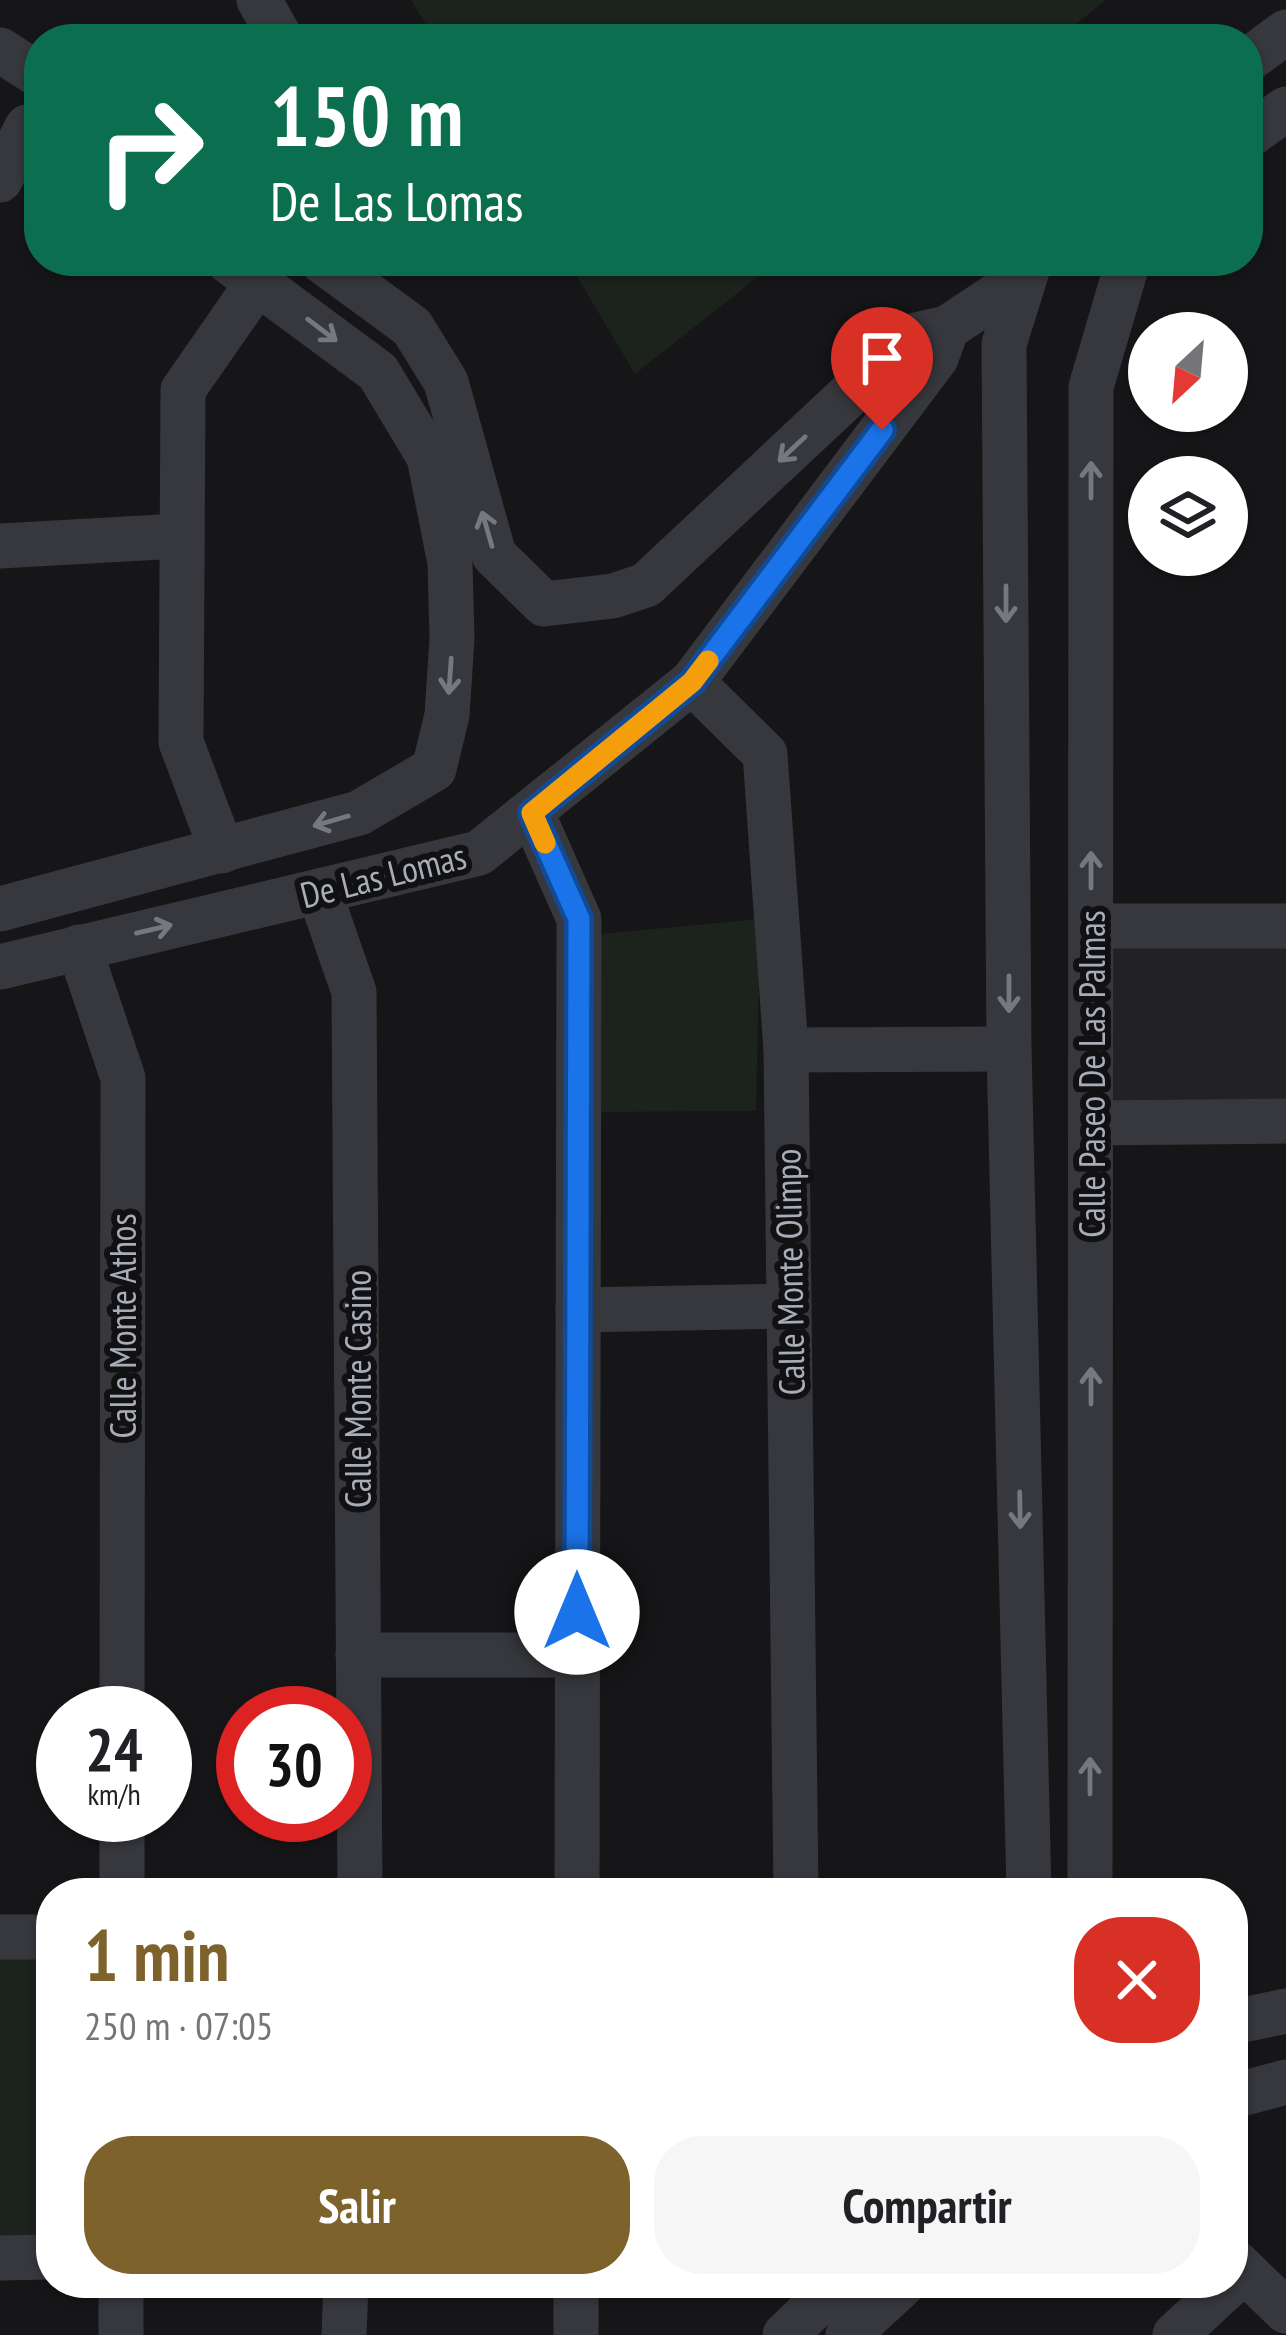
<!DOCTYPE html>
<html lang="es">
<head>
<meta charset="utf-8">
<style>
	:root { --surface:#fff; --page:#f6f6f6; --text:#202124; --muted:#757577; --accent:#7e622b }
	body { margin:0; font-family:"PT Sans Narrow",sans-serif; background:var(--page); color:var(--text); height:100vh; display:flex; flex-direction:column; font-size:45px; white-space:nowrap }
	* { box-sizing:border-box; margin:0 }
	p { font-size:39px; color:var(--muted) }
	.icon { flex:none; width:66px; height:66px; fill:none; stroke:currentColor; stroke-width:2; stroke-linecap:round; stroke-linejoin:round }
	.map { position:relative; flex:1; overflow:hidden }
	.side { position:absolute; left:36px; top:1878px; width:1212px; height:420px; display:flex; flex-direction:column; background:var(--surface); border-radius:48px; box-shadow:0 3px 9px #0004 }
	.side>* { flex:none }
	.banner { position:absolute; left:24px; top:24px; width:1239px; height:252px; border-radius:48px; box-shadow:0 3px 9px #0004; background:#0b6e4f; color:#fff; overflow:hidden }
	.needle { width:78px; rotate:206deg }
	.fabs { position:absolute; left:1128px; top:312px; display:grid; gap:24px }
	.fabs a { display:grid; place-items:center; width:120px; height:120px; border-radius:50%; background:var(--surface); box-shadow:0 3px 9px #0004; font-size:60px }
	.speed { position:absolute; left:36px; top:1686px; display:flex; gap:24px; font-size:60px; font-weight:700; text-align:center }
	.speed>* { display:grid; place-content:center; width:156px; height:156px; border-radius:50%; background:var(--surface); box-shadow:0 3px 9px #0004; line-height:1 }
	.speed small { font-size:30px; font-weight:400 }
	.speed .limit { border:18px solid #d22; background:#fff; color:#111 }
	.pin { position:absolute; display:grid; place-items:center; width:102px; height:102px; color:#fff; margin:-123px -51px; border-radius:50% 50% 50% 0; rotate:-45deg; box-shadow:0 0 12px #0007 }
	.pin .icon { rotate:45deg }
	.me { position:absolute; width:132px; margin:-66px; rotate:0deg; stroke-linejoin:round; filter:drop-shadow(0 0 9px #0008) }
	.turn { display:flex; align-items:center; gap:42px; height:252px; padding:0 48px; font-size:54px }
	.turn .icon { width:156px; height:156px; stroke-width:2.5 }
	.turn b { display:block; font-size:84px; line-height:102px }
	.round { display:grid; place-items:center; flex:none; width:126px; height:126px; border-radius:48px; background:var(--page) }
	.headline { display:flex; align-items:center; justify-content:space-between; height:204px; padding:0 48px }
	h1 { font-size:72px; font-weight:700; line-height:90px; color:var(--accent) }
	.cta { display:flex; gap:24px; margin-top:auto; padding:24px 48px }
	.cta a { flex:1; height:138px; border-radius:48px; background:var(--accent); color:#fff; font-size:48px; font-weight:700; line-height:138px; text-align:center }
	.cta a+a { background:var(--page); color:var(--text) }
	.map>svg:first-child { display:block }
</style>
</head>
<body>
<div class="map">
<svg width="1286" height="2335" viewBox="0 0 1286 2335">
	<rect width="100%" height="100%" fill="#161618"/>
	<!-- built -->
	<path fill="#222225" d="M1286,940V1114L1112,1117V945Z"/>
	<!-- green -->
	<g fill="#1c231d">
		<path d="M411,0H1106L1057,39H435Z"/>
		<path d="M568,261H778L635,374Z"/>
		<path d="M760,919L756,1111L579,1112V936Z"/>
		<rect x="0" y="1937" width="51" height="320"/>
	</g>
	<g fill="none" stroke-linecap="round" stroke-linejoin="round">
		<!-- minor -->
		<g stroke="#37383d" stroke-width="45">
			<path d="M259,0L281,39"/>
			<path d="M0,50L39,75"/>
			<path d="M1248,60L1286,32"/>
			<path d="M1248,136L1286,109"/>
			<path d="M0,180L27,127"/>
			<path d="M322,261L412,327L446,382L494,555L544,604L613,596L646,585L912,336L947,328"/>
			<path d="M0,546L179,536"/>
			<path d="M692,682L765,754L786,1050L796,1893"/>
			<path d="M532,813L579,919L577,1893"/>
			<path d="M222,851L181,742L183,390L258,282"/>
			<path d="M319,891L354,992L360,1893"/>
			<path d="M0,909L359,813L434,769L447,715L452,639L450,563L429,457L378,372L228,261"/>
			<path d="M1091,926H1286"/>
			<path d="M79,947L123,1078L122,1713"/>
			<path d="M0,967L479,853L692,682L936,358L947,328L1021,279"/>
			<path d="M786,1050L1009,1049"/>
			<path d="M1091,1123L1286,1121"/>
			<path d="M578,1310L789,1306"/>
			<path d="M358,1655H577"/>
			<path d="M122,1893V1815"/>
			<path d="M1029,1893L1009,1049L1004,344L1030,261"/>
			<path d="M1090,1893L1091,387L1128,261"/>
			<path d="M0,1937H51"/>
			<path d="M1233,2022L1286,2011"/>
			<path d="M1233,2096L1286,2082"/>
			<path d="M0,2258L51,2257"/>
			<path d="M1233,2260L1286,2311"/>
			<path d="M121,2335V2283"/>
			<path d="M344,2335L346,2283"/>
			<path d="M576,2335V2283"/>
			<path d="M785,2335L839,2283"/>
			<path d="M848,2335L904,2283"/>
			<path d="M1175,2335L1231,2283"/>
		</g>
	</g>
	<!-- one-way arrows -->
	<defs><path id="oneway-shaft" d="M-6 0H5M1.5-3L5.5 0L1.5 3" fill="none" stroke-width="1.6" stroke-linecap="round" stroke-linejoin="round" transform="scale(3)"/></defs>
	<g stroke="#757881">
		<use href="#oneway-shaft" transform="translate(322 330) rotate(37)"/>
		<use href="#oneway-shaft" transform="translate(792 449) rotate(137)"/>
		<use href="#oneway-shaft" transform="translate(1091 480) rotate(-90)"/>
		<use href="#oneway-shaft" transform="translate(487 529) rotate(-106)"/>
		<use href="#oneway-shaft" transform="translate(1006 604) rotate(90)"/>
		<use href="#oneway-shaft" transform="translate(450 676) rotate(94)"/>
		<use href="#oneway-shaft" transform="translate(331 821) rotate(164)"/>
		<use href="#oneway-shaft" transform="translate(1091 870) rotate(-90)"/>
		<use href="#oneway-shaft" transform="translate(154 929) rotate(-13)"/>
		<use href="#oneway-shaft" transform="translate(1009 994) rotate(90)"/>
		<use href="#oneway-shaft" transform="translate(1091 1386) rotate(-90)"/>
		<use href="#oneway-shaft" transform="translate(1020 1510) rotate(89)"/>
		<use href="#oneway-shaft" transform="translate(1090 1776) rotate(-90)"/>
	</g>
	<g fill="none" stroke-linecap="round" stroke-linejoin="round">
		<!-- route casing -->
		<g stroke="#114b97" stroke-width="30">
			<path id="route" d="M577,1612L579,919L532,813L692,682L882,430"/>
		</g>
		<!-- route -->
		<use href="#route" stroke="#1a73e8" stroke-width="21"/>
		<!-- slow -->
		<path stroke="#f59e0b" stroke-width="21" d="M545,843L532,813L692,682L708,661"/>
	</g>
	<g text-anchor="middle" dominant-baseline="central" stroke-width="12" stroke-linejoin="round" paint-order="stroke">
		<!-- street labels -->
		<g font-size="36" fill="#a8adb8" stroke="#111113">
			<text transform="translate(383 875) rotate(-14)">De Las Lomas</text>
			<text transform="translate(1091 1074) rotate(-90)">Calle Paseo De Las Palmas</text>
			<text transform="translate(789 1272) rotate(-91)">Calle Monte Olimpo</text>
			<text transform="translate(122 1326) rotate(-90)">Calle Monte Athos</text>
			<text transform="translate(357 1389) rotate(-90)">Calle Monte Casino</text>
		</g>
	</g>
</svg>
<div class="fabs">
<a><svg class="needle" viewBox="-14 -14 28 28"><path d="M0-13l5 13h-10z" fill="#e53935"/><path d="M0 13l5-13h-10z" fill="#757577"/></svg></a>
<a><svg class="icon" aria-label="layers" viewBox="0 0 24 24"><path d="M12 4l9 5-9 5-9-5zM3 14l9 5 9-5"/></svg></a>
</div>
<div class="speed"><div>24<small>km/h</small></div><div class="limit">30</div></div>
<div class="pin" style="left:882px;top:430px;background:#d93025"><svg class="icon" aria-label="arrive" viewBox="0 0 24 24"><path d="M6 21V4h12l-3 4 3 4H6"/></svg></div>
<svg class="me" style="left:577px;top:1612px" viewBox="-20 -20 40 40"><circle r="19" fill="#fff"/><path d="M0-13L10 11 0 6-10 11z" fill="#1a73e8"/></svg>
<div class="banner">
<div class="turn"><svg class="icon" aria-label="right" viewBox="0 0 24 24"><path d="M7 20v-9h11M14 6l5 5-5 5"/></svg><div><b>150 m</b>De Las Lomas</div></div>
</div>
<section class="side">
<div class="headline"><div><h1>1 min</h1><p>250 m · 07:05</p></div><a class="round" style="background:#d93025;color:#fff"><svg class="icon" aria-label="close" viewBox="0 0 24 24"><path d="M6 6l12 12M18 6L6 18"/></svg></a></div>
<div class="cta"><a>Salir</a><a>Compartir</a></div>
</section>
</div>
</body>
</html>
